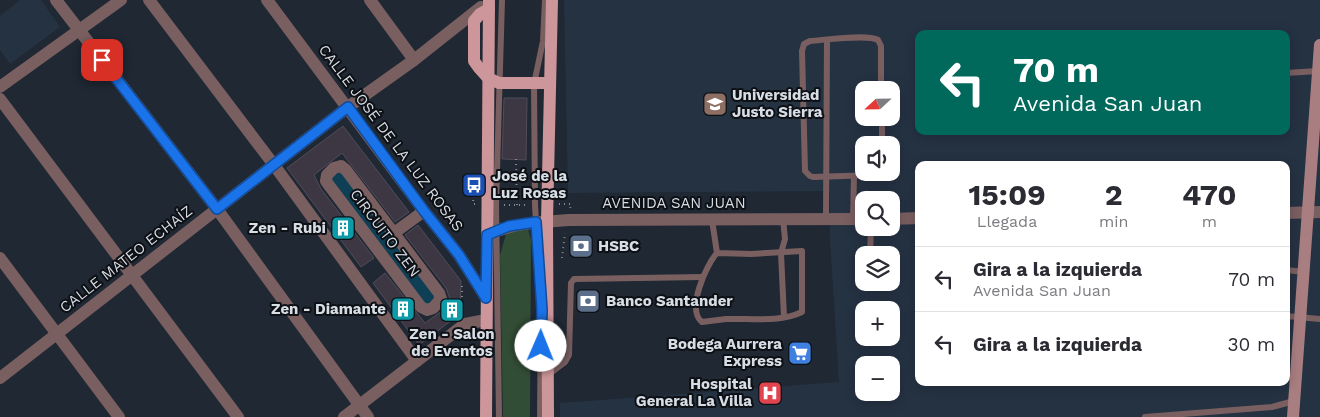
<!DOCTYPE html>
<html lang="es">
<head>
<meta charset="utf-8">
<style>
	:root { --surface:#fff; --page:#f7f7f7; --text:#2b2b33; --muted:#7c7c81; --line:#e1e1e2 }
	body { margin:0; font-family:"Work Sans",sans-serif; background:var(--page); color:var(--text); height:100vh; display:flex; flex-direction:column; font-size:19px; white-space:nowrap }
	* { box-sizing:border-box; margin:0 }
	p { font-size:16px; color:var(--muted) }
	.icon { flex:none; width:28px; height:28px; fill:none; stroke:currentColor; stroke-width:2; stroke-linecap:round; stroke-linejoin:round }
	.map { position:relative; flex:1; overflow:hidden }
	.panel { position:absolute; left:915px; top:161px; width:375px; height:225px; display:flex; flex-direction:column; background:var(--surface); border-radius:10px; box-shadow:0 2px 12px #0003 }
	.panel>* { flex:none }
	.hud { position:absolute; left:915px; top:30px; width:375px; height:105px; border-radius:10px; box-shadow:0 2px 12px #0003; background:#00695c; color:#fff; overflow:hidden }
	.needle { width:32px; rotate:248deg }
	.controls { position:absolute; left:855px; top:81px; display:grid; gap:10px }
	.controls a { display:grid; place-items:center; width:45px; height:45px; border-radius:10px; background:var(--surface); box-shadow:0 2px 12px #0003; font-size:25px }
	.pin { position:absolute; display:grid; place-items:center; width:42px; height:42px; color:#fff; margin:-21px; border-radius:10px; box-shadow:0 2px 8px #0006 }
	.me { position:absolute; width:55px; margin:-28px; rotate:1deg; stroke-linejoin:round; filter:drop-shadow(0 0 4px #0008) }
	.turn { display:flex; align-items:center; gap:18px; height:105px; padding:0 15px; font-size:22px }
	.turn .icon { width:65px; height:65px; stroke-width:2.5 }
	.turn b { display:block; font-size:35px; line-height:42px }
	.eta { display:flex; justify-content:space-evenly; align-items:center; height:85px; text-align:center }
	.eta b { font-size:30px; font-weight:700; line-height:35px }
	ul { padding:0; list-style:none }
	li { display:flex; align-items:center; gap:15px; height:65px; padding:0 15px; border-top:1px solid var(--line) }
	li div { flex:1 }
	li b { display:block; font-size:19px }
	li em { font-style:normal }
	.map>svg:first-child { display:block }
</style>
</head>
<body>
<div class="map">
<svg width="1320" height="417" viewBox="0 0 1320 417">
	<rect width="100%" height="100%" fill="#1f2833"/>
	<!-- built -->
	<g fill="#253242" fill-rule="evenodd">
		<path d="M20,0H41L60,27L10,64L0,50V16Z"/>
		<path d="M564,0H1320V417H560V403L839,382L830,239V191L568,193ZM919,34H1286V131H919ZM864,90H891V118H864ZM864,145H891V172H864ZM919,165H1286V382H919ZM864,200H891V228H864ZM864,255H891V282H864ZM864,310H891V338H864ZM864,365H891V392H864Z"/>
	</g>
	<!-- green -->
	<path fill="#324d35" d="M527,225L531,240L530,417H503L500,255L506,234Z"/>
	<!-- water -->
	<path fill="#0e3f55" d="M341,171L438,298L427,306L330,179Z"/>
	<!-- building -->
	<g fill="#3d3744" stroke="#514c5a">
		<path d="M504,98H527L526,160L502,159Z"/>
		<path d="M343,126L409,212L395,222L342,153L314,175L321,189L374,258L361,267L287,168Z"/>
		<path d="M418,225L461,281L460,314L419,345L373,283L385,273L425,323L449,306L448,303L450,299L446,288L405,235Z"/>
	</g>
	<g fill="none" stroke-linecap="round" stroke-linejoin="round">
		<!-- path -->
		<g stroke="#828992" stroke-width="2" stroke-dasharray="1 4" stroke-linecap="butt">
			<path d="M516,159L517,205"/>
			<path d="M474,185L473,204H477"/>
			<path d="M559,204H571L570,209"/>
			<path d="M504,205H527"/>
			<path d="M562,258L565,233"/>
			<path d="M462,312V284"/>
		</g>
		<!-- lane -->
		<g stroke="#7a5f61" stroke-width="6">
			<path d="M1286,73L1318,71"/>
			<path d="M882,118V145"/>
			<path d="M880,172L874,175L813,177L810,176L805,171L802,51L804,44L810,41C825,40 867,34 878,40L881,46V90"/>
			<path d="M783,219L785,239L781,253L784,317"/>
			<path d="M826,219L827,40"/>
			<path d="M853,219L854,176"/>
			<path d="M712,220L717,253C706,265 686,310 702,322C710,321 718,320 726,319C750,318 779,323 802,312V251L751,254L717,253"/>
			<path d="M870,255L871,228"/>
			<path d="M1286,270L1304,272"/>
			<path d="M1286,316L1320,319"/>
			<path d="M549,374L565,362L569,355L571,283L574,279L702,277"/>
			<path d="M499,417L496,205L502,0"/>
			<path d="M540,417L541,310L535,205L534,84L543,41L545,0"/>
			<path d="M1145,417L1272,407L1294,401"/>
		</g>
		<!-- street -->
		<g stroke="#7a5f61" stroke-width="12">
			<path d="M56,0L217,209L368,417"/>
			<path d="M149,0L274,165L417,361"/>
			<path d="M267,0L424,211L459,255L486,298"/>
			<path d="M370,0L414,60"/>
			<path d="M0,87L121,0"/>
			<path d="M0,99L238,417"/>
			<path d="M341,166L346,170L439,293L441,299L433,308L427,310L421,307L328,184L326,181L327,175L334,168Z"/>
			<path d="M1286,213L1320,212"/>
			<path d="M891,219L919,218"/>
			<path d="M394,233L424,211"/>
			<path d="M487,235C513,223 539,222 568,220L864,219"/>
			<path d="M0,258L119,417"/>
			<path d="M0,378L348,107L414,60L481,7"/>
			<path d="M344,417L465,324L486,320"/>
		</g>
		<!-- secondary -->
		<path stroke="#a97e81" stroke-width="12" d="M1293,417L1320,45"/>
		<!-- primary -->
		<g stroke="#cd969a" stroke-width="12">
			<path d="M489,9L480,14L474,21V61L479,68L488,78L499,83H549"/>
			<path d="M486,417L489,0"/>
			<path d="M548,417L547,221L552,0"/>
		</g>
	</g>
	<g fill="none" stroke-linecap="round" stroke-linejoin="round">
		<!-- route casing -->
		<g stroke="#114b97" stroke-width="12">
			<path id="route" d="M102,60L217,209L348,107L424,211L459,255L486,298L487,235L509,226L536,222L542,310L541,346"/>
		</g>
		<!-- route -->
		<use href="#route" stroke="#1a73e8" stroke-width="9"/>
	</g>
	<!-- icons -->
	<defs>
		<g id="university-square" transform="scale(1.25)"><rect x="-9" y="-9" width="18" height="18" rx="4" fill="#8d6e63" stroke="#0d1015"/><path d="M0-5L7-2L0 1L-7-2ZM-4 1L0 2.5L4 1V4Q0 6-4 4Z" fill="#fff"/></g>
		<g id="bus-square" transform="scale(1.25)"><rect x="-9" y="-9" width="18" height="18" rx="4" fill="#1a4fb4" stroke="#0d1015"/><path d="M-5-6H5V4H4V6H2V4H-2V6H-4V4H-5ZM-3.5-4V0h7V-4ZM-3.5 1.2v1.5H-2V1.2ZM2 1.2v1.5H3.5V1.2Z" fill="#fff"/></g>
		<g id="building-square" transform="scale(1.25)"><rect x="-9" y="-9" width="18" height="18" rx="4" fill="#0f9aa8" stroke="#0d1015"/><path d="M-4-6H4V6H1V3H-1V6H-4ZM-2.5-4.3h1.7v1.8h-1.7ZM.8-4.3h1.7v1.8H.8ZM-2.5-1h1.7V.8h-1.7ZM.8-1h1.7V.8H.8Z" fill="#fff"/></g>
		<g id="bank-square" transform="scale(1.25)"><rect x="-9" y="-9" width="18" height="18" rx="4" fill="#5c6f8a" stroke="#0d1015"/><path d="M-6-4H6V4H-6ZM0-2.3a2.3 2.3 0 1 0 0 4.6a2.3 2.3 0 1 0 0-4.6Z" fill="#fff"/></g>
		<g id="supermarket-square" transform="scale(1.25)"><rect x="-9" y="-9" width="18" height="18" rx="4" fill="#3f7fe0" stroke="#0d1015"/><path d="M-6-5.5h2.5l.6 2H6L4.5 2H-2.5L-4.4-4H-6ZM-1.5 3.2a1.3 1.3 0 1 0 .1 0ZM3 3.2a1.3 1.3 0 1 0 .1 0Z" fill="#fff"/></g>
		<g id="hospital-square" transform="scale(1.25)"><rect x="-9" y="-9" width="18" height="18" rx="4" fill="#e0444e" stroke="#0d1015"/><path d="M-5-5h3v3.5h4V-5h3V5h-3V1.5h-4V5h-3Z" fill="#fff"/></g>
	</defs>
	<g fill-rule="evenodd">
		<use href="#university-square" x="715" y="104"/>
		<use href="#bus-square" x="474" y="185"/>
		<use href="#building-square" x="343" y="228"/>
		<use href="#bank-square" x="581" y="246"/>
		<use href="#bank-square" x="588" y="301"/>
		<use href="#building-square" x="403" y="309"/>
		<use href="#building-square" x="452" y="310"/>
		<use href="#supermarket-square" x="800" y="353"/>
		<use href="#hospital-square" x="770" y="393"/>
	</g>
	<g text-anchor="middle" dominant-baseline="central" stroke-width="4" stroke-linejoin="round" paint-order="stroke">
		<!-- poi labels -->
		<g font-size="15" font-weight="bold" fill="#d7dde4" stroke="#0d1015" text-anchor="start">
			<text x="732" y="95">Universidad<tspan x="732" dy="17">Justo Sierra</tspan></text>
			<text x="492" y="176">José de la<tspan x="492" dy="17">Luz Rosas</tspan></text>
			<text x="326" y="228" text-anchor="end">Zen - Rubi</text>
			<text x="598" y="246">HSBC</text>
			<text x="606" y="301">Banco Santander</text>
			<text x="386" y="309" text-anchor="end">Zen - Diamante</text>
			<text x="452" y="334" text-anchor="middle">Zen - Salon<tspan x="452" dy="17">de Eventos</tspan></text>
			<text x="782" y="344" text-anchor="end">Bodega Aurrera<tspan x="782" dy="17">Express</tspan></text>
			<text x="752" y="384" text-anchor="end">Hospital<tspan x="752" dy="17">General La Villa</tspan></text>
		</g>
		<!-- street labels -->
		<g font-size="15" fill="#d7dde4" stroke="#0d1015">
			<text transform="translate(391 138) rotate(53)">CALLE JOSÉ DE LA LUZ ROSAS</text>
			<text x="674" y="203">AVENIDA SAN JUAN</text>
			<text transform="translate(385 233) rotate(53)">CIRCUITO ZEN</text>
			<text transform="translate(126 259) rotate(-38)">CALLE MATEO ECHAÍZ</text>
		</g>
	</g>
</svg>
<div class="controls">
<a><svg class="needle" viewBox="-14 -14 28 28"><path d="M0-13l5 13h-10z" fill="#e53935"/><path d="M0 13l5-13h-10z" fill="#7c7c81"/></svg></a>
<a><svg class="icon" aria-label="sound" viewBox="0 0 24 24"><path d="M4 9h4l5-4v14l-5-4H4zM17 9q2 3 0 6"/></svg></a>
<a><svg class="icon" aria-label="search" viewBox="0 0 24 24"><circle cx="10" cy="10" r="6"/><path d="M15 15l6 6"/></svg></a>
<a><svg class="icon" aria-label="layers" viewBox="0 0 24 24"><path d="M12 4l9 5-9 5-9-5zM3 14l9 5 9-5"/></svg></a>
<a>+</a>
<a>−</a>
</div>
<div class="pin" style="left:102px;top:60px;background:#d93025"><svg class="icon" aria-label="arrive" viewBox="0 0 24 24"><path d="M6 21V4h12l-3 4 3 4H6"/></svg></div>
<svg class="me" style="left:541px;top:346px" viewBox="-20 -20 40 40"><circle r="19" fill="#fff"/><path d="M0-13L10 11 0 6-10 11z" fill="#1a73e8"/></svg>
<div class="hud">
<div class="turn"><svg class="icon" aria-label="left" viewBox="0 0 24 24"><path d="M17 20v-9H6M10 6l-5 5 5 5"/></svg><div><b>70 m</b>Avenida San Juan</div></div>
</div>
<section class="panel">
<div class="eta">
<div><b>15:09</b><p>Llegada</p></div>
<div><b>2</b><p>min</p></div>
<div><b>470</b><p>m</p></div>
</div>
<ul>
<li><svg class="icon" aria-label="left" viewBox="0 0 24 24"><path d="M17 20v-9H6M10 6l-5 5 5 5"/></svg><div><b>Gira a la izquierda</b><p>Avenida San Juan</p></div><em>70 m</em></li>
<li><svg class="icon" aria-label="left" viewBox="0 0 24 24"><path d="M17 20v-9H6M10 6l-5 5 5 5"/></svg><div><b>Gira a la izquierda</b></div><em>30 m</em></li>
</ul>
</section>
</div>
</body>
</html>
